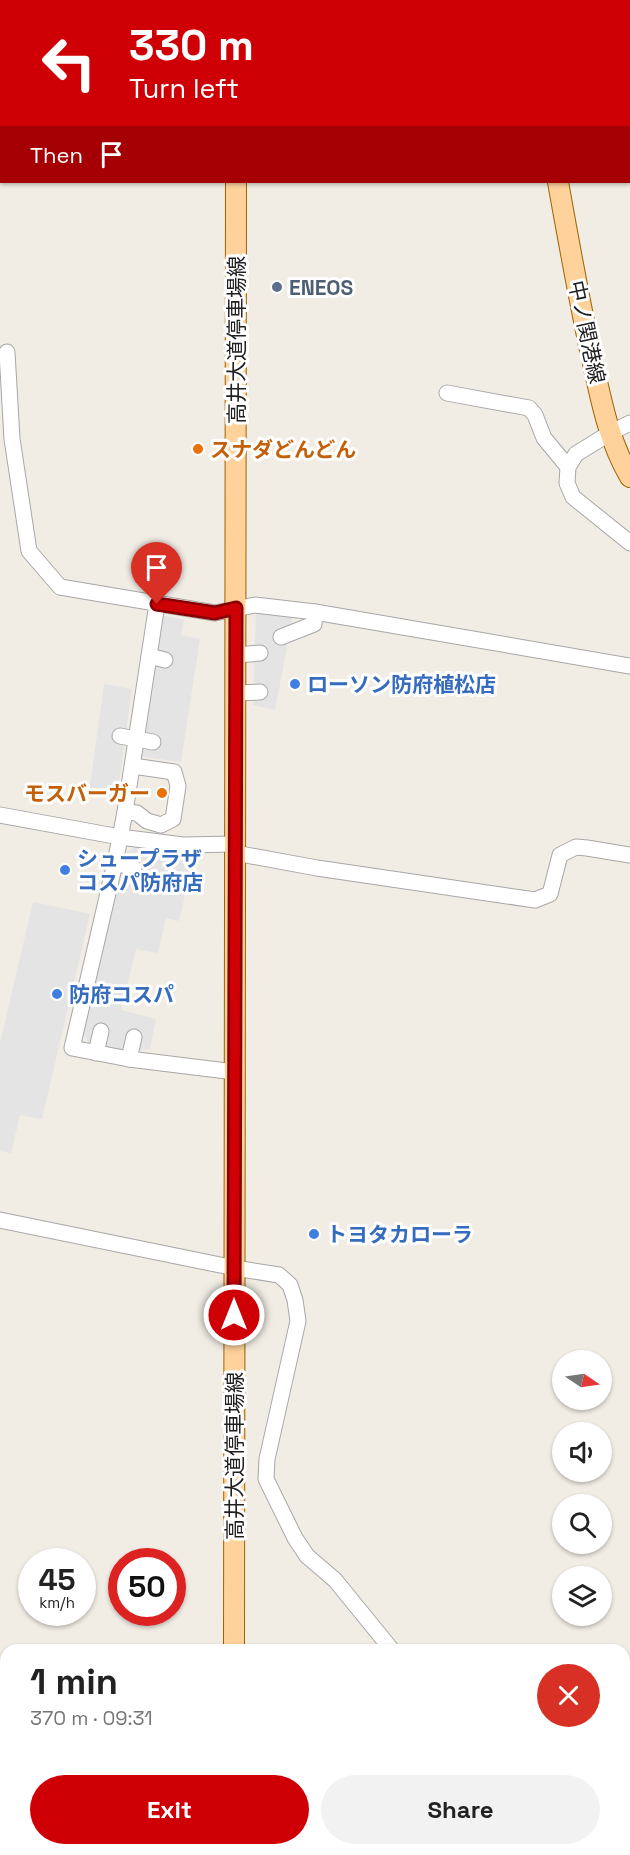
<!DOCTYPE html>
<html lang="en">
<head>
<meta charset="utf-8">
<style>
	:root { --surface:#fff; --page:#f2f2f2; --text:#222; --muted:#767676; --accent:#cf0005 }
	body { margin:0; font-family:"Space Grotesk","Noto Sans JP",sans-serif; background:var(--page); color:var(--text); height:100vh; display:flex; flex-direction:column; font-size:22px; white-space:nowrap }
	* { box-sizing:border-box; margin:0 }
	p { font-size:20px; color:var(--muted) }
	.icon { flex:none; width:33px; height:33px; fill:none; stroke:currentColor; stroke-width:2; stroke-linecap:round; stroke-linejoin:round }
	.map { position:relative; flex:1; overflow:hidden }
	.panel { position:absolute; left:0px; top:1644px; width:630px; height:212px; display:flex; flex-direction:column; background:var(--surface); border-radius:18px 18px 0 0; box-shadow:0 2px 4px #0004 }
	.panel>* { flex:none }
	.hud { position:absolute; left:0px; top:0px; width:630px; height:183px; box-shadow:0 2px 4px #0004; background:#cf0005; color:#fff; overflow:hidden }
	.needle { width:39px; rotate:103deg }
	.buttons { position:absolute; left:552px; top:1350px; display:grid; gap:12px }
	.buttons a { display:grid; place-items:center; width:60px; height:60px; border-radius:50%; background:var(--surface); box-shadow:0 2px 4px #0004; font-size:30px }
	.speed { position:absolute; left:18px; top:1548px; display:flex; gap:12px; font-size:30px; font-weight:700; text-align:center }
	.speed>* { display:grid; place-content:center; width:78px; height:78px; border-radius:50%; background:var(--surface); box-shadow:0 2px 4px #0004; line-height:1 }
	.speed small { font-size:15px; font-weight:400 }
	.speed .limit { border:9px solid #d22; background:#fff; color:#111 }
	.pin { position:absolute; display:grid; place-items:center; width:51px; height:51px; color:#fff; margin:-62px -26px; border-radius:50% 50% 50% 0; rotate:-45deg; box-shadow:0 0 6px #0007 }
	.pin .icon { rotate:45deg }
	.me { position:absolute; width:66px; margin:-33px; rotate:0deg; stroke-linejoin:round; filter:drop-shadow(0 0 4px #0008) }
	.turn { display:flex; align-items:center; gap:21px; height:126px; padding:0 30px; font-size:27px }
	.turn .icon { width:78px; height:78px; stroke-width:2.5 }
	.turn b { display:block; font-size:42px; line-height:51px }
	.then { display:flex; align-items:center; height:57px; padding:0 30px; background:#0003; gap:12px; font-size:22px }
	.round { display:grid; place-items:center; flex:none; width:63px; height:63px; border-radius:32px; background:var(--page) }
	.overview { display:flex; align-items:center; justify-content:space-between; height:102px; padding:0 30px }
	h1 { font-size:36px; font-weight:700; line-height:45px }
	.primary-button { display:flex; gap:12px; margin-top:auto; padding:12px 30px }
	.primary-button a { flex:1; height:69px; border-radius:36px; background:var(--accent); color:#fff; font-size:24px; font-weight:700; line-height:69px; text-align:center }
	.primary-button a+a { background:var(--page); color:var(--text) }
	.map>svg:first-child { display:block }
</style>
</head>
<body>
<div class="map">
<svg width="630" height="1855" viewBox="0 0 630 1855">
	<rect width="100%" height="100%" fill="#f1ede5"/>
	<!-- parking -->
	<g fill="#e4e4e4">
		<path d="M256,612L293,616L275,710L253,705Z"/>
		<path d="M161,615L184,620L181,635L200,639L181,762L139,756Z"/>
		<path d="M104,684L132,689L117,797L89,793Z"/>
		<path d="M135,847L194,856L179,921L166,918L158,953L136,949L121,1010L156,1019L150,1049L124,1051L90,1045L83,1033L123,854Z"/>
		<path d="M33,902L90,914L42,1119L20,1115L11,1153L0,1151V1043Z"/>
	</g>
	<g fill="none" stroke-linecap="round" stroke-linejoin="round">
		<!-- minor casing -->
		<g stroke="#a7a7a7" stroke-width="17">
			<g id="minor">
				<path d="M583,0L585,2"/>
				<path d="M628,127L630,131"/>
				<path d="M7,352L12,439L29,551L60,587L215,613L255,605L315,612L630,666"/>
				<path d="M447,393L529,408L535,415L544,438L568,467"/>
				<path d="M630,423L610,433L576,454L568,467L567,483L573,497L630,543"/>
				<path d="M157,604L125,812L115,863L72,1048L129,1059L235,1072"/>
				<path d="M281,637L314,624L315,612"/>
				<path d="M237,655L260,653"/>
				<path d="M149,656L165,660"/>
				<path d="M236,693L260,692"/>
				<path d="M120,736L153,742"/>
				<path d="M125,812L137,813L147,821L161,825L173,819L178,786L174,772L133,766"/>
				<path d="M0,815L120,837L183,845L235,844"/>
				<path d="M235,853L317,868L535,900L550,894L560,855L576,847L587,848L630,855"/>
				<path d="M115,863L134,868"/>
				<path d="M96,1053L101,1031"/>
				<path d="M129,1059L134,1037"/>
				<path d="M0,1220L235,1268L279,1275L290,1285L295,1300L298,1321L267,1459L266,1479L295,1538L307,1556L335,1580L392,1650"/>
				<path d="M549,1850L554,1855"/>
			</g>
		</g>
		<!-- major casing -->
		<g stroke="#9b6400" stroke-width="22">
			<g id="major">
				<path d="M454,0L456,2"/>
				<path d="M236,2V0"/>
				<path d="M558,182C568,238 578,294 590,350C600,394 607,438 630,477"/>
				<path d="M234,1650L236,182"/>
				<path d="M234,1850V1855"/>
			</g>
		</g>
		<!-- minor -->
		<use href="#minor" stroke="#fff" stroke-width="15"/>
		<!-- major -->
		<use href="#major" stroke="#ffd29c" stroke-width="20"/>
	</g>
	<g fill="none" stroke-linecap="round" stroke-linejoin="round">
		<!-- route casing -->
		<g stroke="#870003" stroke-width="15">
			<path id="route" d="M157,604L215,613L236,608L234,1315"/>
		</g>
		<!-- route -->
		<use href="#route" stroke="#cf0005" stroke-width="10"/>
	</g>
	<!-- markers -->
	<circle fill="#5c6f8a" stroke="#fff" stroke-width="2" cx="277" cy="287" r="6"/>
	<g fill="#e8710a" stroke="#fff" stroke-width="2">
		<circle cx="198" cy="449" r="6"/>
		<circle cx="162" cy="793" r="6"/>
	</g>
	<g fill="#3f7fe0" stroke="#fff" stroke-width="2">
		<circle cx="295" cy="684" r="6"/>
		<circle cx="65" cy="870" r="6"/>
		<circle cx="57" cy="994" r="6"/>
		<circle cx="314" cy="1234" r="6"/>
	</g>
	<g text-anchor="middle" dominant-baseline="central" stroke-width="6" stroke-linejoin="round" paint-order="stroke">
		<!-- service labels -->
		<g font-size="21" font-weight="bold" fill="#4e5e75" stroke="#fff" text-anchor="start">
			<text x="289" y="287">ENEOS</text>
		</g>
		<!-- street labels -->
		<g font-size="21" fill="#202020" stroke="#fff">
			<text transform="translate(587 332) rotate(78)">中ノ関港線</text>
			<text transform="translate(236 340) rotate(-90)">高井大道停車場線</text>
			<text transform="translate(234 1456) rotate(-90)">高井大道停車場線</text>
		</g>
		<!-- food labels -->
		<g font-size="21" font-weight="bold" fill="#c56008" stroke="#fff" text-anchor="start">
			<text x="210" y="449">スナダどんどん</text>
			<text x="150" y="793" text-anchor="end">モスバーガー</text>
		</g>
		<!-- shop labels -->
		<g font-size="21" font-weight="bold" fill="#366cbe" stroke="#fff" text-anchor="start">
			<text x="307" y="684">ローソン防府植松店</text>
			<text x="77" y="858">シュープラザ<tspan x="77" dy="24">コスパ防府店</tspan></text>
			<text x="69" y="994">防府コスパ</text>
			<text x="326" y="1234">トヨタカローラ</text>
		</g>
	</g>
</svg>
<div class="buttons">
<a><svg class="needle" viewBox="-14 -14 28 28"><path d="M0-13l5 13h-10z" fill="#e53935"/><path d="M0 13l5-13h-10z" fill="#767676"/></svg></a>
<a><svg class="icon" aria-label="sound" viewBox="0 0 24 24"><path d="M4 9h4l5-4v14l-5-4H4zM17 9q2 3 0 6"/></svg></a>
<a><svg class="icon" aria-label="search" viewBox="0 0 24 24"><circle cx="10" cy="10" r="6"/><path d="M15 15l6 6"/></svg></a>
<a><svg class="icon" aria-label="layers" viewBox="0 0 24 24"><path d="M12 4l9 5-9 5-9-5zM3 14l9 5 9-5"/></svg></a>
</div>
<div class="speed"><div>45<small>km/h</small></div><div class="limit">50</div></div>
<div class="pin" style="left:157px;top:604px;background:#d93025"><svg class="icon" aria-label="arrive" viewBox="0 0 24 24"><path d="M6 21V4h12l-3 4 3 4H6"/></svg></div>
<svg class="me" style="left:234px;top:1315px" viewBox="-20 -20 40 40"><circle r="17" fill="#cf0005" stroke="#fff" stroke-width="3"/><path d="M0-11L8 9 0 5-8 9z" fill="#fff"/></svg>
<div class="hud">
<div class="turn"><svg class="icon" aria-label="left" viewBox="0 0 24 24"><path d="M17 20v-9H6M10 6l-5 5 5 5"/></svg><div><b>330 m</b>Turn left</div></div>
<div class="then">Then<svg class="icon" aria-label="arrive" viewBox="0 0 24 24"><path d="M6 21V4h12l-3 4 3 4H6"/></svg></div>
</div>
<section class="panel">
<div class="overview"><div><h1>1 min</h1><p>370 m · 09:31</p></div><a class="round" style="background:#d93025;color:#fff"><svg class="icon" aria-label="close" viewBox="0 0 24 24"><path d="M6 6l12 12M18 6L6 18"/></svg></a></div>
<div class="primary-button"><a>Exit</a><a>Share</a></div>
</section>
</div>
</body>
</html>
